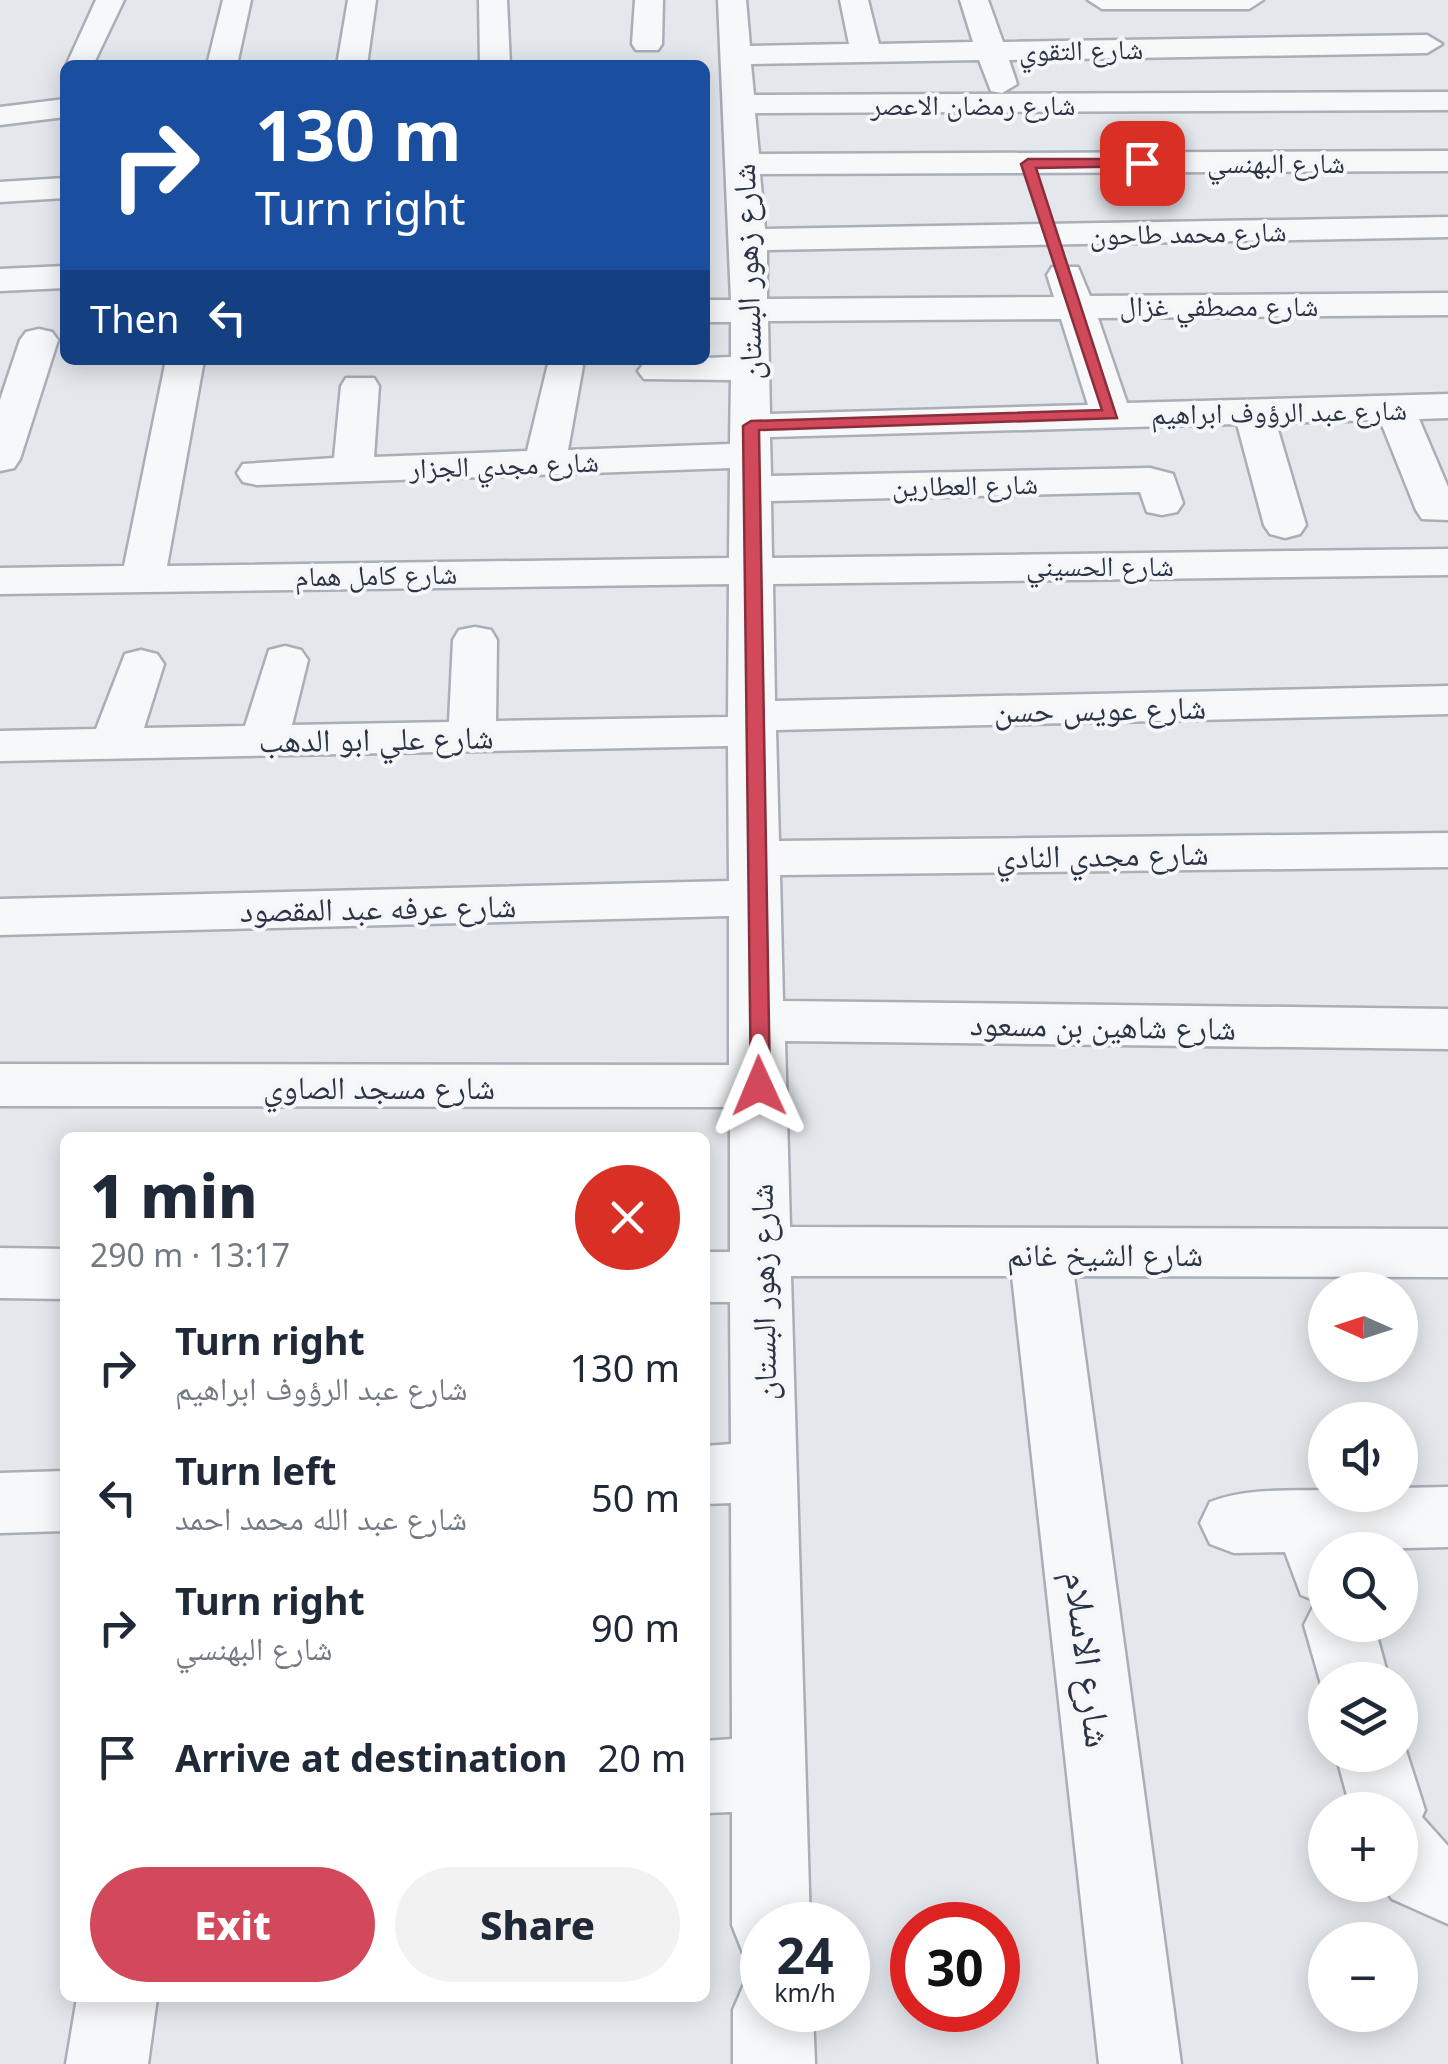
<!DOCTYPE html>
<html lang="en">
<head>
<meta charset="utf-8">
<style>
	:root { --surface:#fff; --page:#f2f2f3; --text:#1f2937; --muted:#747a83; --accent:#d1495b }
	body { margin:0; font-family:"Noto Sans","Noto Naskh Arabic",sans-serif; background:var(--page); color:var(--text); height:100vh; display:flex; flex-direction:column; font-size:38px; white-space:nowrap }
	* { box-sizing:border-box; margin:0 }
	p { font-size:32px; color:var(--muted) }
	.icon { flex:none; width:55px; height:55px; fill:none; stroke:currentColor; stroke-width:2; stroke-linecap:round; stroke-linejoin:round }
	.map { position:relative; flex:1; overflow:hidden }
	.panel { position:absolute; left:60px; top:1132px; width:650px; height:870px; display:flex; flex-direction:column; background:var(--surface); border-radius:15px; box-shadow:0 5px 25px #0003 }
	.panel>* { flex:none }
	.top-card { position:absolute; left:60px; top:60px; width:650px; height:305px; border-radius:15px; box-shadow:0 5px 25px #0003; background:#1a4fa0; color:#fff; overflow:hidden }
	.needle { width:65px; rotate:273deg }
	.controls { position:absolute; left:1308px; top:1272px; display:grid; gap:20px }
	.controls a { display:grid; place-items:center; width:110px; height:110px; border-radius:50%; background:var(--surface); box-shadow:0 5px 25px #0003; font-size:50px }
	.speed { position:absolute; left:740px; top:1902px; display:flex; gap:20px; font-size:50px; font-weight:700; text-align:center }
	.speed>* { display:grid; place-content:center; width:130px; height:130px; border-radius:50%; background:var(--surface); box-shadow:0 5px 25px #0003; line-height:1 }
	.speed small { font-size:25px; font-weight:400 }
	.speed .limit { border:15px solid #d22; background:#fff; color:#111 }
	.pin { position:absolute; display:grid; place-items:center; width:85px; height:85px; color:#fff; margin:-42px; border-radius:20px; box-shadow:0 5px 15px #0006 }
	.me { position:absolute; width:110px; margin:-55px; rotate:359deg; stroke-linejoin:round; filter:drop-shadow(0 0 8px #0008) }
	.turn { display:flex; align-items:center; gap:35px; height:210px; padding:0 30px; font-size:45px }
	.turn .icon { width:130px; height:130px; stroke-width:2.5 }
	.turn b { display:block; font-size:70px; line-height:85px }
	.then { display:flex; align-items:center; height:95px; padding:0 30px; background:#0003; gap:20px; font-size:38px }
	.round { display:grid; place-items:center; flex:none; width:105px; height:105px; border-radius:52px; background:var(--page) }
	.summary { display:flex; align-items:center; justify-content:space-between; height:170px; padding:0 30px }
	h1 { font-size:60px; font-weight:800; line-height:75px }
	.cta { display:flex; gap:20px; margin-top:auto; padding:20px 30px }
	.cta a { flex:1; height:115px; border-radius:60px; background:var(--accent); color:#fff; font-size:40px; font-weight:800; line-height:115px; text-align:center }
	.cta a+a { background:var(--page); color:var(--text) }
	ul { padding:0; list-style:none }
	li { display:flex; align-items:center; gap:30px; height:130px; padding:0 30px }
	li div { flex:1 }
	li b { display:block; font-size:38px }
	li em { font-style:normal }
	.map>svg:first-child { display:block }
</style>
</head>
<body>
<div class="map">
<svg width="1448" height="2064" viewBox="0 0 1448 2064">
	<rect width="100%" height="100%" fill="#e4e7ec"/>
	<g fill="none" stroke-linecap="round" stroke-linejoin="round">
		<!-- minor casing -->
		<g stroke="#a9aeb7" stroke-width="5">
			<g id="minor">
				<path d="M96,0H124L93,65L65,68Z"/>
				<path d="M223,0H251L237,65H207Z"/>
				<path d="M348,0H376L367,65H337Z"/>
				<path d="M479,0H507L510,65H480Z"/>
				<path d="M635,0H663L662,44L658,50H636L632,44Z"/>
				<path d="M718,0H746L750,46L849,44L840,0H868L879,44L973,42L960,0H988L1003,42L1427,35L1442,44L1427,53L1009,60L1017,84L1002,93L991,91L979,60L751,64L754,95L1448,92V110L755,113L759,154L1448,151V171L760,174L765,229L1448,217V237L767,250V299L1054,297L1047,275L1052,267H1078L1090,296L1448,293V315L1098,318L1127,403L1448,394V418L1419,419L1448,487V520L1422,519L1416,510L1380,420L1276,423L1306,525L1300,534L1285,538L1270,534L1264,525L1237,424L770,437L771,476L1150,468L1173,474L1183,503L1177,512L1162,515L1147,512L1140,492L771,501L772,558L1448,549V575L773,584L775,701L1448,686V714L776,730L779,841L1448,833V867L780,875L783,1001L1448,1009V1049L785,1041L790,1227L1448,1229V1277L1074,1276L1181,2064H1099L1012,1276H791L810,1925H762V1960L743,1953L732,1925V1812L705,1813V1741L732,1739L731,1503L705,1504V1446L731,1444L730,1302H705V1252H730V1107L0,1106V1064L729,1065V916L0,935V899L729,881L728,746L0,761V731L96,729L125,654L141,650L157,654L164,664L144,728L245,726L269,650L285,646L301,650L308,660L292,725L449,722L453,640L459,630L475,627L491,630L497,640L496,721L728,717L729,584L0,594V568L124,566L166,360H204L167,566L729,558L730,468L257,485L243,482L237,473L243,464L334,458L341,386L346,378H374L379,386L374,457L527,451L549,360H579L583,366L568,450L730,444L731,380L644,379L638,371L644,363L655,360L731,357V322H705V300H731ZM1061,319L1088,405L770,414L768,321Z"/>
				<path d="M1088,0H1263L1249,9H1102Z"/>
				<path d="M65,99V117L0,125V107Z"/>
				<path d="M65,178V198L0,202V182Z"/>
				<path d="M65,266V288L0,291V269Z"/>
				<path d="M39,329L52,332L58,340L20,459L14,468L0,471V400L20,340L26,332Z"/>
				<path d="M0,1248L65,1249V1299L0,1298Z"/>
				<path d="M65,1471V1531L0,1533V1473Z"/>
				<path d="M1448,1487V1547L1325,1550V1625H1374L1389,1680H1325V1698L1304,1625L1316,1601L1301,1595L1285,1552L1234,1553L1210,1544L1200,1523L1210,1502C1247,1488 1287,1491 1325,1490V1495H1400V1488Z"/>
				<path d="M1400,1732L1425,1810L1422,1817L1448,1846V1924L1392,1899L1382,1885H1400V1810H1351L1336,1755H1400Z"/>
				<path d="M762,1974V2010H813L815,2064H733V2010L745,1982Z"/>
				<path d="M77,1998H157L148,2064H66Z"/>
			</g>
		</g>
		<!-- minor -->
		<use href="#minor" fill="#f7f8fa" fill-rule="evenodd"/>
	</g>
	<!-- route -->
	<path fill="#d1495b" stroke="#882f3b" stroke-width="2.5" d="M1142,159L1147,166L1036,168L1117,418L759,430L770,1086L767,1093H751L743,426L751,421L1102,410L1021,164L1028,159Z"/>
	<g text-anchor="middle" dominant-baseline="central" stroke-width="8" stroke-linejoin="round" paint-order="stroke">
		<!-- far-street labels -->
		<g font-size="28" fill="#2b3445" stroke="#f4f6f9">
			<text transform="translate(1081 49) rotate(-1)">شارع التقوي</text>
			<text x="973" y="104">شارع رمضان الاعصر</text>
			<text x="1276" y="162">شارع البهنسي</text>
			<text transform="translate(1188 232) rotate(-1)">شارع محمد طاحون</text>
			<text x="1219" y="305">شارع مصطفي غزال</text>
			<text transform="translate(1279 411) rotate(-1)">شارع عبد الرؤوف ابراهيم</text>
			<text transform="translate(504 464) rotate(-2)">شارع مجدي الجزار</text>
			<text transform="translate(965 484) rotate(-1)">شارع العطارين</text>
			<text x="1100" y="565">شارع الحسيني</text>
			<text transform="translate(376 574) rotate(-1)">شارع كامل همام</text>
		</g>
		<!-- street labels -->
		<g font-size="32" fill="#2b3445" stroke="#f4f6f9">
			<text transform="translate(746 272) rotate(-92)">شارع زهور البستان</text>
			<text transform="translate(1100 708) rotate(-1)">شارع عويس حسن</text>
			<text transform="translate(376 738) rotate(-1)">شارع علي ابو الدهب</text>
			<text transform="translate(1102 854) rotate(-1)">شارع مجدي النادي</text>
			<text transform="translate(378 907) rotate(-1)">شارع عرفه عبد المقصود</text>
			<text transform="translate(1103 1025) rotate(1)">شارع شاهين بن مسعود</text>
			<text x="379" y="1086">شارع مسجد الصاوي</text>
			<text x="1105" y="1253">شارع الشيخ غانم</text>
			<text transform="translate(762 1292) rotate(-91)">شارع زهور البستان</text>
		</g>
		<!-- near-street labels -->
		<g font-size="38" fill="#2b3445" stroke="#f4f6f9">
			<text transform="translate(1090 1659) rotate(83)">شارع الاسلام</text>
		</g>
	</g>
</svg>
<div class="controls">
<a><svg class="needle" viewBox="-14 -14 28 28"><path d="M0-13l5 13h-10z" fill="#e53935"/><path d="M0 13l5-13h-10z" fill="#747a83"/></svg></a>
<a><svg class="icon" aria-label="sound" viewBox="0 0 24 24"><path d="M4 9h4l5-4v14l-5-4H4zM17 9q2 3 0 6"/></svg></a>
<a><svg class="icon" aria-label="search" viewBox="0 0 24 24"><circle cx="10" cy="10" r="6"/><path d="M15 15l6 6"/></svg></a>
<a><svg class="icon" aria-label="layers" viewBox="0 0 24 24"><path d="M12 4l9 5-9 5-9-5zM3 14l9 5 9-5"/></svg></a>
<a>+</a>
<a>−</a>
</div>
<div class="speed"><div>24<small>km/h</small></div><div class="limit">30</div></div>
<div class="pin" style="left:1142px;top:163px;background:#d93025"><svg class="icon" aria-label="arrive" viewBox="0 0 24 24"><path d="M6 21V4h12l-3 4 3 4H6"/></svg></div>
<svg class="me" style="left:759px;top:1086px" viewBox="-20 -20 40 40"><path d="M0-17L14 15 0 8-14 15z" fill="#d1495b" stroke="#fff" stroke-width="4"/></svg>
<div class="top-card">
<div class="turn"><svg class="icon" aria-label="right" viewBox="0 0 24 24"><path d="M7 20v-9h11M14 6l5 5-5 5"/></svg><div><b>130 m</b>Turn right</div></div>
<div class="then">Then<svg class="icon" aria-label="left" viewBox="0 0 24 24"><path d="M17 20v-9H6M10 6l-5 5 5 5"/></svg></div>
</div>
<section class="panel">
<div class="summary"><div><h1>1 min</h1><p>290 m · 13:17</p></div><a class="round" style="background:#d93025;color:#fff"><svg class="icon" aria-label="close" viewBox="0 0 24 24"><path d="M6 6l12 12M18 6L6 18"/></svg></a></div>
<ul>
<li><svg class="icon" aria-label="right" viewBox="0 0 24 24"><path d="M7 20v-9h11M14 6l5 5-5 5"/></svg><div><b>Turn right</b><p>شارع عبد الرؤوف ابراهيم</p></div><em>130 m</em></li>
<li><svg class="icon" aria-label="left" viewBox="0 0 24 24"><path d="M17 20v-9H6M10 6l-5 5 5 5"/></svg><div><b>Turn left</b><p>شارع عبد الله محمد احمد</p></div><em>50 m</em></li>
<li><svg class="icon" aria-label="right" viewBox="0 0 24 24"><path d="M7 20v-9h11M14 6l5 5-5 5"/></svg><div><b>Turn right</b><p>شارع البهنسي</p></div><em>90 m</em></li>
<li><svg class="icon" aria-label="arrive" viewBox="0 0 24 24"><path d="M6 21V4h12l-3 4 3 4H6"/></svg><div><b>Arrive at destination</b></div><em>20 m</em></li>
</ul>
<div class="cta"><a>Exit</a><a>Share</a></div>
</section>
</div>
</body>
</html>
